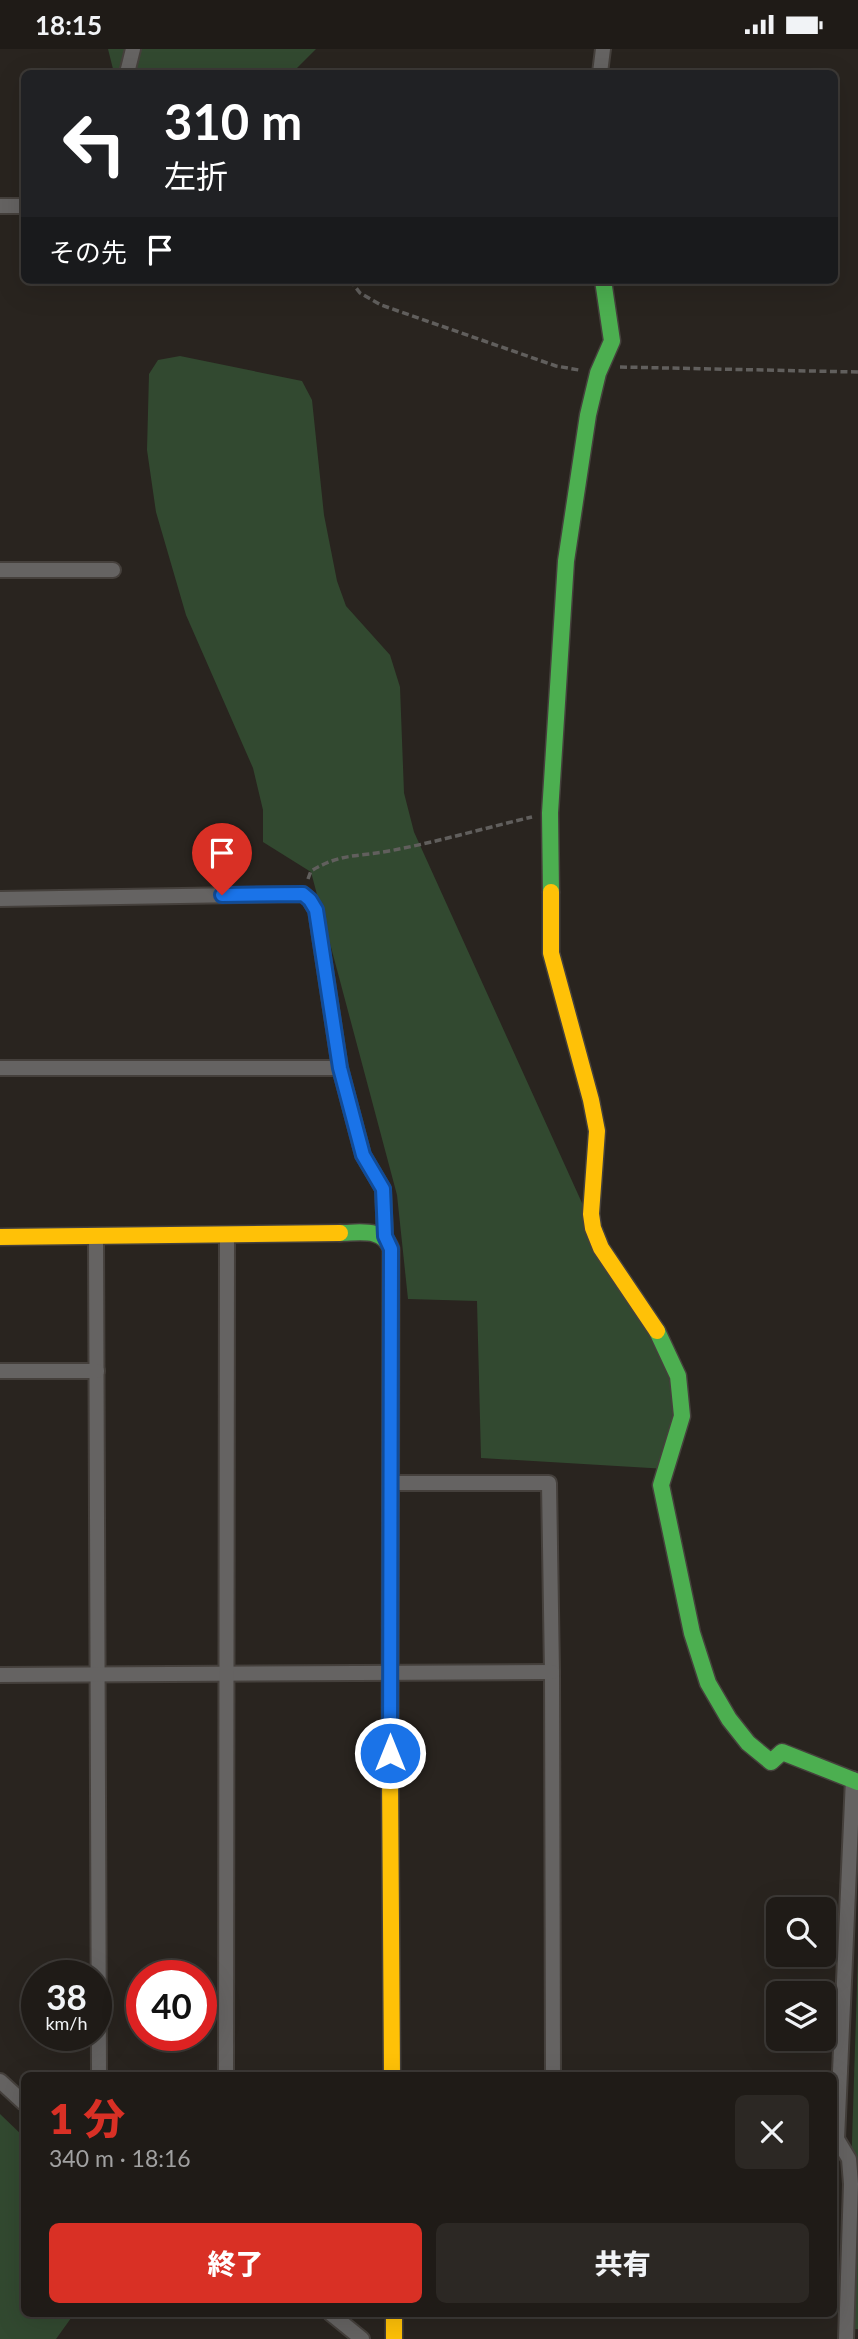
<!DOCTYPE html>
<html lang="ja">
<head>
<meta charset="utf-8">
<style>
	:root { --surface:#1f1b17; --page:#2c2824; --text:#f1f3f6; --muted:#a1a1a1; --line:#3c3936; --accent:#d93025 }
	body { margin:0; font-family:Lato,"Noto Sans JP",sans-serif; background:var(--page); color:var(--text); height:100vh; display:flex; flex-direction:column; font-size:26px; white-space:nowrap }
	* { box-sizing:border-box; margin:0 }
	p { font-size:23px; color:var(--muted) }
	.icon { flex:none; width:38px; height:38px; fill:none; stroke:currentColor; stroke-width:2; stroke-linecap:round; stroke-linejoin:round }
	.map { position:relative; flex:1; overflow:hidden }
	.side { position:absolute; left:21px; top:2023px; width:816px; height:245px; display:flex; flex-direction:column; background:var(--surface); border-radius:10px; box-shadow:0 7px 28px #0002,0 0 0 2px var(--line) }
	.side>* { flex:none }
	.top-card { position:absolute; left:21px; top:21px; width:817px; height:214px; border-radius:10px; box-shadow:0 7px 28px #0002,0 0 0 2px var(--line); background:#202124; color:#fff; overflow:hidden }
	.tools { position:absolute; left:766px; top:1848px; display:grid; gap:14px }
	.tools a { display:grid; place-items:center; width:70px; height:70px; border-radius:10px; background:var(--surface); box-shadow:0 7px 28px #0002,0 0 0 2px var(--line); font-size:35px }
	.speed { position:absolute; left:21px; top:1911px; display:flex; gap:14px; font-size:35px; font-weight:700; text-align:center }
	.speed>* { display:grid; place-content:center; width:91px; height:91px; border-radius:50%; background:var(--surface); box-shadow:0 7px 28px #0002,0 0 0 2px var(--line); line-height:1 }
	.speed small { font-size:18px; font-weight:400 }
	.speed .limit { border:10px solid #d22; background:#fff; color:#111 }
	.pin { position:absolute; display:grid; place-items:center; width:60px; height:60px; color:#fff; margin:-72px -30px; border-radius:50% 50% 50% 0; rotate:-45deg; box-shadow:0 0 7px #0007 }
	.pin .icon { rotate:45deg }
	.me { position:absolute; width:77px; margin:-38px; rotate:0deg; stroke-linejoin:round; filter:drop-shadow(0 0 5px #0008) }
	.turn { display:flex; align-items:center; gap:24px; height:147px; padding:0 28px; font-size:32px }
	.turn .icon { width:91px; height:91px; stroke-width:2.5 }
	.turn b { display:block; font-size:49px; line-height:60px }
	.then { display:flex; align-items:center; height:66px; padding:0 28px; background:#0003; gap:14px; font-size:26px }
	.round { display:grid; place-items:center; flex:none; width:74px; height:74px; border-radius:10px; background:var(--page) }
	.overview { display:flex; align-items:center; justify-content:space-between; height:119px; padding:0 28px }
	h1 { font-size:42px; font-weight:800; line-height:52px; color:var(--accent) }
	.action { display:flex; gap:14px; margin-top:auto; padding:14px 28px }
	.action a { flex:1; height:80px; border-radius:10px; background:var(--accent); color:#fff; font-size:28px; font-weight:800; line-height:80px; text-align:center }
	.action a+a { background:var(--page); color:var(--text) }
	.status { display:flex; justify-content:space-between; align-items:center; height:49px; padding:0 35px; background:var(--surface); direction:ltr }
	.status svg { height:19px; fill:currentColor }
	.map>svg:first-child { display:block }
</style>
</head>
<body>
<div class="status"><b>18:15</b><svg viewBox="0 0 49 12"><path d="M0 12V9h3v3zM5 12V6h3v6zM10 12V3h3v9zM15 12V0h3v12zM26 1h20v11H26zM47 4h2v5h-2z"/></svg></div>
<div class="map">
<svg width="858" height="2290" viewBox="0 0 858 2290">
	<rect width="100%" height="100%" fill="#29241f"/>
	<!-- green -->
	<g fill="#324930">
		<path d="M108,0H316L292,24H114Z"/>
		<path d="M180,307L302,332L312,351L324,466L337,532L346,557L390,606L400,638L404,744L414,783L582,1154L678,1327L667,1420L481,1409L477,1252L408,1250L397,1146L311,823L263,793V761L253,719L186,566L156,463L147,401L149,325L158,311Z"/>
		<path d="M858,1905V2280H846Z"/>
		<path d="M0,2065L24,2088V2264L74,2265L56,2290H0Z"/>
	</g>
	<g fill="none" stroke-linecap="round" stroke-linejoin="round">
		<!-- street casing -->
		<g stroke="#45403c" stroke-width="18">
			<g id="street">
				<path d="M127,24L133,0"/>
				<path d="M600,24L603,0"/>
				<path d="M0,157H24"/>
				<path d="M0,521H113"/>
				<path d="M0,850L303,845L310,851L316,861L340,1019L363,1106L383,1140L385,1187"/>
				<path d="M0,1019H340"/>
				<path d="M96,1187L99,2026"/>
				<path d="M0,1322H97"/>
				<path d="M392,1434H549L552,1623L553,2026"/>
				<path d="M0,1626L552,1623"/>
				<path d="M226,2026L227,1186"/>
				<path d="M0,2032L24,2054"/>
				<path d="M330,2264L362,2290"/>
				<path d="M846,2290L851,2135L849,2110L837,2090L853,1730"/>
			</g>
		</g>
		<!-- fast casing -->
		<g stroke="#45403c" stroke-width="19">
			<g id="fast">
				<path d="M551,843L550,764L566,512L588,366L598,324L612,292L603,231"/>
				<path d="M340,1184C359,1184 383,1178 391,1200L390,1725"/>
				<path d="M657,1282L678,1327L682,1367L661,1436L692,1584L708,1634L729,1670L748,1694L771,1713L782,1703L858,1733"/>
			</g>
		</g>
		<!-- slow casing -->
		<g stroke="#45403c" stroke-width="19">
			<g id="slow">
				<path d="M551,843V904L591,1051L597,1082L591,1165L593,1179L601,1199L657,1282"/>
				<path d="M0,1188L340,1184"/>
				<path d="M390,1725L392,2026"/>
				<path d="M394,2264V2290"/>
			</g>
		</g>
		<!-- path -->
		<g stroke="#615f5d" stroke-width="3.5" stroke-dasharray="7 3.5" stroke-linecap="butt">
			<path d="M350,231L360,244L381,256L556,317L579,321"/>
			<path d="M620,318L858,323"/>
			<path d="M308,830L311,822C341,804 357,808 389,802C437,793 485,779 532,768"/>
		</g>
		<!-- street -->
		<use href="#street" stroke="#656362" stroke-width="14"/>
		<!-- fast -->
		<use href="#fast" stroke="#4caf50" stroke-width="16"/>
		<!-- slow -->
		<use href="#slow" stroke="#ffc107" stroke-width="16"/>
	</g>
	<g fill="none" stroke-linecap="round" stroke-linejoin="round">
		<!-- route casing -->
		<g stroke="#114b97" stroke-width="18">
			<path id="route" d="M222,846L303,845L310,851L316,861L340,1019L363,1106L383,1140L385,1187L391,1200L390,1704"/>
		</g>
		<!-- route -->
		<use href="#route" stroke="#1a73e8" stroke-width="12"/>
	</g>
</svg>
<div class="tools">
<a><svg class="icon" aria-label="search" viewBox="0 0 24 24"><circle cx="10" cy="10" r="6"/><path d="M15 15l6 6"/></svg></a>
<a><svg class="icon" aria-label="layers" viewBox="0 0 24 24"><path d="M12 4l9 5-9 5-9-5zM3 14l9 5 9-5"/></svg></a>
</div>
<div class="speed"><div>38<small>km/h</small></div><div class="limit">40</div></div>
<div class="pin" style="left:222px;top:846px;background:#d93025"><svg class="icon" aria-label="arrive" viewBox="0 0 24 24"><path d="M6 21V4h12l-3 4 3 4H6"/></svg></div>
<svg class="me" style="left:390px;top:1704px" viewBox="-20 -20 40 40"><circle r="17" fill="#1a73e8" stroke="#fff" stroke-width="3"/><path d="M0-11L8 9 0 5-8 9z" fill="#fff"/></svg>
<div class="top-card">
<div class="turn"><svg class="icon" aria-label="left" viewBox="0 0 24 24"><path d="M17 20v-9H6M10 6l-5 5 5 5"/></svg><div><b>310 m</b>左折</div></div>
<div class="then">その先<svg class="icon" aria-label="arrive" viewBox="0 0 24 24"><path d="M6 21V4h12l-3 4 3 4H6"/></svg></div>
</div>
<section class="side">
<div class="overview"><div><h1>1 分</h1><p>340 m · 18:16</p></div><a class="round"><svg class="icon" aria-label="close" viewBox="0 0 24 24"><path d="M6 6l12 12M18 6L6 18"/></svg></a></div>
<div class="action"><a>終了</a><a>共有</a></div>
</section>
</div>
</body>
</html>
